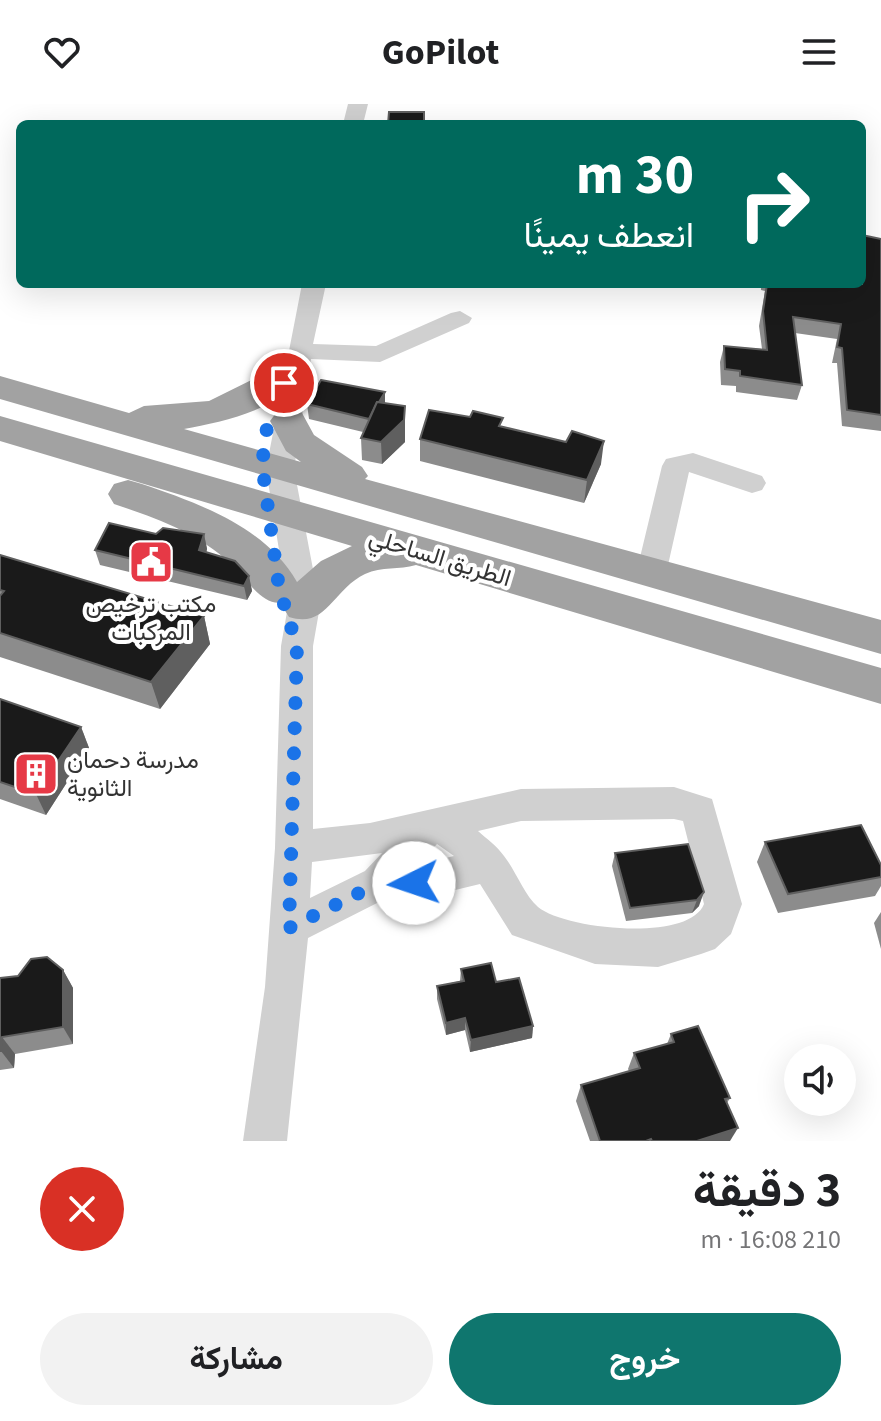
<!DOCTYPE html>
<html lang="ar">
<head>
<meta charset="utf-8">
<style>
	:root { --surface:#fff; --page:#f2f2f2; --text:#202124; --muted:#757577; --accent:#0f766e }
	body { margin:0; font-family:"Source Sans 3",Vazirmatn,sans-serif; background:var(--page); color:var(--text); direction:rtl; height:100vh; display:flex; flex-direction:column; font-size:30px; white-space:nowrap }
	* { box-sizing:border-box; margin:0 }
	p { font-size:26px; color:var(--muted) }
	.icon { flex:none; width:44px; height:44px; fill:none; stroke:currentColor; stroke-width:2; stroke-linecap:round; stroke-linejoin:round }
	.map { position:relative; height:1037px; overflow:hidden; direction:ltr }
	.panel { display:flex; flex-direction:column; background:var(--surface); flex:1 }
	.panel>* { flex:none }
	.top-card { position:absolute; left:16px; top:16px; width:850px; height:168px; border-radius:12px; box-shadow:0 8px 32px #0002; direction:rtl; background:#00695c; color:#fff; overflow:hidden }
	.controls { position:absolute; left:784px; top:940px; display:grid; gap:16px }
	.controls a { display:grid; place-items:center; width:72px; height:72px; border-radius:50%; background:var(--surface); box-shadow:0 8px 32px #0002; font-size:40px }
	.pin { position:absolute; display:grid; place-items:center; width:68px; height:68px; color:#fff; margin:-34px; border:4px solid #fff; border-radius:50%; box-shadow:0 2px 8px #0007 }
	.me { position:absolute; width:88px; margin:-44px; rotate:266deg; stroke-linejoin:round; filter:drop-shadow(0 0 6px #0008) }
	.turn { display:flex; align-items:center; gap:28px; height:168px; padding:0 40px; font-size:36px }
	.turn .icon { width:104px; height:104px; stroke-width:2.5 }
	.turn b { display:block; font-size:56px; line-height:68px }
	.round { display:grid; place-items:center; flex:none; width:84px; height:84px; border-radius:42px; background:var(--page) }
	.summary { display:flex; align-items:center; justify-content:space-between; height:136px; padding:0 40px }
	h1 { font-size:48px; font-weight:700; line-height:60px }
	.primary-button { display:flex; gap:16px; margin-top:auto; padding:16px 40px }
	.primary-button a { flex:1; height:92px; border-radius:48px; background:var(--accent); color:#fff; font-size:32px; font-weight:700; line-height:92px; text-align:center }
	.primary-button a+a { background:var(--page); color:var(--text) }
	header { display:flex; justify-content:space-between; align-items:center; height:104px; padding:0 40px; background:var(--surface); font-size:36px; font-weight:700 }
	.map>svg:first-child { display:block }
</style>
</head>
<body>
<header><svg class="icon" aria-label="menu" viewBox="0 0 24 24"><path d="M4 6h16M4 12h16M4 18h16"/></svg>GoPilot<svg class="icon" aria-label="heart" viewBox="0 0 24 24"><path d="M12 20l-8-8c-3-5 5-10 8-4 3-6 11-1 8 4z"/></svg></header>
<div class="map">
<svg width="881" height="1037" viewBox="0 0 881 1037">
	<rect width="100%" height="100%" fill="#fff"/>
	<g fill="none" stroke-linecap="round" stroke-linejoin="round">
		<!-- minor -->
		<g fill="#d0d0d0" fill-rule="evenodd">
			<path d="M348,0H368L363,20H343Z"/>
			<path d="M302,180H326L313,240L376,242L451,209L460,207L472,214L469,219L380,258L311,255L294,365L320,502L313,542V725L370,719L521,685L674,683L712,695L742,800L731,830L715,845L701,850L658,863L595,860L512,831L480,780L414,796H383L308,834L287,1037H243L265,883L275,744L281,542L288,502L266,365ZM674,715L683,717L704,800C689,839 564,825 538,803C524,791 516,767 504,752C497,742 487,735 478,727L521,717ZM437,740L454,752L419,760ZM382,749L365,767L310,794L312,758Z"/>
			<path d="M693,349L762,372L766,379L762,386L752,389L689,368L666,470L662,478L651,481L640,478L636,470L662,362L666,355Z"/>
		</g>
		<!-- trunk -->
		<g fill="#a2a2a2" fill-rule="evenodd">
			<path d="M290,257L303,260L308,268C284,304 224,318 184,325L301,358L286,347L270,317L276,309L289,305L302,309L314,331L362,363L368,372L365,375L881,516V550L0,295V272L129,309L144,302L209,297Z"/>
			<path d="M0,312L881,564V600L416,461C399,466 382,462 365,470C332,486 327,525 289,513L282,502L284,498C262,504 246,473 231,460C198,429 156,414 114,400L108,390L114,380L128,376L142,380C198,399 266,423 297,478L321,457L352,442L0,337Z"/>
		</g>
	</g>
	<!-- wall -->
	<g fill="#8c8c8c">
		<path d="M881,135V327L842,322L837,259H832L837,235L795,229L802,281L797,296L736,288V282L721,281L720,258L724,242L762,245L759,222L765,187L761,186V180H862Z"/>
		<path d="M385,299L405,302V338L382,360L362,356L361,334L363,328L309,315L307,300Z"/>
		<path d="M470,313L502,323L601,360L584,399L420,357V335Z"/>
		<path d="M204,430L207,445L206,448L249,472L252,487L247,496L100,461L95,446Z"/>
		<path d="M0,451L204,512L210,540L160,605L0,553Z"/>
		<path d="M0,595L81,623L89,644L46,711L0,695Z"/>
		<path d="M765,738L881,761V782L875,792L778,809L757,758Z"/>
		<path d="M688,740L699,802L692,809L626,817L612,762L615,749Z"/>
		<path d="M881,808V845L874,819Z"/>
		<path d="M461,865L496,878L533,922L532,934L470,948L465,926L446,931L437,895V882L460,877Z"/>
		<path d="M63,866L73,884V940L15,950L14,964L0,966V874Z"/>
		<path d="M671,930L730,994L727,999L730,1037H590L576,997L581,981L629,967L628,965L634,949L667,940Z"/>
	</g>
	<!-- shaded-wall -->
	<g fill="#5f5f5f">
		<path d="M385,288V303L370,315Z"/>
		<path d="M405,302V338L382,360L381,338Z"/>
		<path d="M604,337L601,360L584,399L587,376Z"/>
		<path d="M204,430L207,445L203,461L199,446Z"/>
		<path d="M249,472L252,487L247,496L244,482Z"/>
		<path d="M204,512L210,540L160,605L151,578Z"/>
		<path d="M81,623L89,644L46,711L36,690Z"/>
		<path d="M704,788L699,802L692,809L697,796Z"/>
		<path d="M63,866L73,884V940L63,923Z"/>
		<path d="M465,914V926L446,931V919Z"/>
		<path d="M533,922L532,934L470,948L471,936Z"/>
		<path d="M2,933L15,950L14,964L1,947Z"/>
		<path d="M738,1024L730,1037H697Z"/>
	</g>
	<!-- building -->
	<g fill="#1a1a1a" stroke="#5f5f5f" stroke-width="2">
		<path d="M389,8H424V20H388Z"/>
		<path d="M862,131L881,135V311L847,306L842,244L837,243L841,220L793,213L802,281L740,272V267L725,265L724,242L767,246L763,207L767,180H862Z"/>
		<path d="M321,276L385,288L379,298H377L369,315L307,300Z"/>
		<path d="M377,298L405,302L404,316L381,338L361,334Z"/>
		<path d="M429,306L470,313L473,307L503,314L499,322L566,338L572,327L604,337L587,376L420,335Z"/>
		<path d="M109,419L156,430L163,424L204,430L199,446L235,457L249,472L244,482L95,446Z"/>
		<path d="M0,451L204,512L151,578L0,529V492L4,487L0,486Z"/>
		<path d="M0,595L81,623L36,690L0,678Z"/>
		<path d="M861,721L881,761V773L788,790L765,738Z"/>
		<path d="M688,740L704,788L697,796L630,804L615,749Z"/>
		<path d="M47,853L63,866V923L2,933L1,947H0V874L18,872L31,855Z"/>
		<path d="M491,859L496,878L519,874L533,922L471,936L465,914L446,919L437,882L464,877L461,865Z"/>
		<path d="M698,922L730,994L725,995L738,1024L697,1037H652L651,1035L646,1037H600L581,981L640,964L634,949L674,938L671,930Z"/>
	</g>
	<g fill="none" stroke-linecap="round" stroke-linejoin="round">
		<!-- route -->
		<path stroke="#1a73e8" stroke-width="14" stroke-dasharray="0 25.2" d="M284,279L268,316L262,360L279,484L297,542L289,824L379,779H414"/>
	</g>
	<!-- icons -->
	<defs>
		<g id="civic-square" transform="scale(2.3)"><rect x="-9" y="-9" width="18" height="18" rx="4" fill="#e63946" stroke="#fff"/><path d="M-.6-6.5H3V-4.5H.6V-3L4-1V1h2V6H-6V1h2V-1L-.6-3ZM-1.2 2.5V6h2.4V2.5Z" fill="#fff"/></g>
		<g id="building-square" transform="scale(2.3)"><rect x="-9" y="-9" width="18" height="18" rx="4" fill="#e63946" stroke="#fff"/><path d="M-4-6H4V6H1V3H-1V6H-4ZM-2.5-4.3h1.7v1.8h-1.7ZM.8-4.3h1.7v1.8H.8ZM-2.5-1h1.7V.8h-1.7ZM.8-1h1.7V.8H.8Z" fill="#fff"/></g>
	</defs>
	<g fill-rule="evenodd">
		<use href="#civic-square" x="151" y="458"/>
		<use href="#building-square" x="36" y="670"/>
	</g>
	<g text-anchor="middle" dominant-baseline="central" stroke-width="8" stroke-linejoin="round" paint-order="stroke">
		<!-- street labels -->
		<g font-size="24" fill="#333" stroke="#fff">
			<text transform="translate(440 454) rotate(17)">الطريق الساحلي</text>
		</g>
		<!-- poi labels -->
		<g font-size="24" fill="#333" stroke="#fff">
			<text x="151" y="500">مكتب ترخيص<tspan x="151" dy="28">المركبات</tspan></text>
			<text x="67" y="656" text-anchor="start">مدرسة دحمان<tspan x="67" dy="28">الثانوية</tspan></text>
		</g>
	</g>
</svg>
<div class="controls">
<a><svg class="icon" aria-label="sound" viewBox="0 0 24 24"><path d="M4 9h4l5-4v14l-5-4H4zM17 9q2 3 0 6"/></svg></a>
</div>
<div class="pin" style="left:284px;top:279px;background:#d93025"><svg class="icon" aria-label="arrive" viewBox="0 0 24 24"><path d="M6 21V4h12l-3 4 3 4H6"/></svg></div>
<svg class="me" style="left:414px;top:779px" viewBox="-20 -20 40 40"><circle r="19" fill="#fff"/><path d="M0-13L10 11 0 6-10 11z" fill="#1a73e8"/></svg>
<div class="top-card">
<div class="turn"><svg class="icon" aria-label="right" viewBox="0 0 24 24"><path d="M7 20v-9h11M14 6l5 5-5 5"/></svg><div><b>30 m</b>انعطف يمينًا</div></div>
</div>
</div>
<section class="panel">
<div class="summary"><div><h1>3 دقيقة</h1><p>210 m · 16:08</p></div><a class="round" style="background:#d93025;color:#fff"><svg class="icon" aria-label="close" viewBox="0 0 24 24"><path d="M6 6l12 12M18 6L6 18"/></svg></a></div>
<div class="primary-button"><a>خروج</a><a>مشاركة</a></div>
</section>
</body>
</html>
